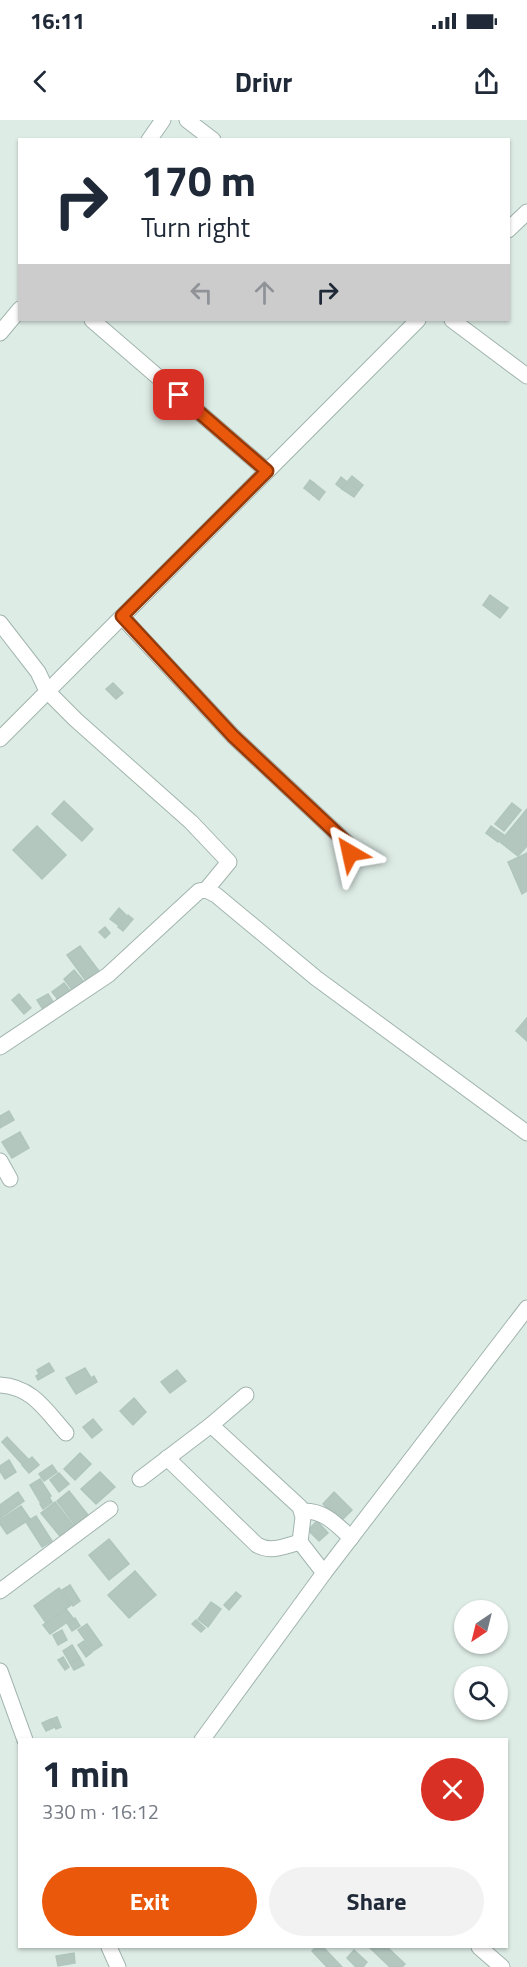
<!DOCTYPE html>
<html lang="en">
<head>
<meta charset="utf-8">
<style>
	:root { --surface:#fff; --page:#f2f2f3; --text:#1f2937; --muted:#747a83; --accent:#ea580c }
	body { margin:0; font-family:"Titillium Web",sans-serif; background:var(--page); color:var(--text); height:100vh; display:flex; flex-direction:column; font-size:22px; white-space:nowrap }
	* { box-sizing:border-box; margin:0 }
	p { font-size:20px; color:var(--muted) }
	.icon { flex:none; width:33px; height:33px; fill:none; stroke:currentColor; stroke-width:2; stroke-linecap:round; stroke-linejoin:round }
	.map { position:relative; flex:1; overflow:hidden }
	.panel { position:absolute; left:18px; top:1618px; width:490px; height:210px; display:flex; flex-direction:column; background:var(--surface); border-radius:0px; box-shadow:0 2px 4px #0004 }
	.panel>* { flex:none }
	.top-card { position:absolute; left:18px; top:18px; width:492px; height:183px; border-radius:0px; box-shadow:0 2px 4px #0004; background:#fff; color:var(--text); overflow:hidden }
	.needle { width:39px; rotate:215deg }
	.tools { position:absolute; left:454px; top:1480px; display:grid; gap:12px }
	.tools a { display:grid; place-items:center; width:54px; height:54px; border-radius:50%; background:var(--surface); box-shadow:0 2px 4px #0004; font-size:30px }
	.pin { position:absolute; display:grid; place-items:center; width:51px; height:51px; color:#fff; margin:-26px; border-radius:12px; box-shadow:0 3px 9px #0006 }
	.me { position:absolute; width:66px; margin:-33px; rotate:324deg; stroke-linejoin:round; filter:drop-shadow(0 0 4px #0008) }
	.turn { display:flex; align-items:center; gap:21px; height:126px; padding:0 24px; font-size:27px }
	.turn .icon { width:78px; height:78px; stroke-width:2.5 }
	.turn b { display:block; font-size:42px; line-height:51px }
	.lanes { display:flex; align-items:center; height:57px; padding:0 24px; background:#0003; justify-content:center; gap:30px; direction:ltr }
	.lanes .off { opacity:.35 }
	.round { display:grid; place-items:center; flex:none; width:63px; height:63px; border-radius:32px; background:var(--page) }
	.summary { display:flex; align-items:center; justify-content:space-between; height:102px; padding:0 24px }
	h1 { font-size:36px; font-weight:700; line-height:45px }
	.action { display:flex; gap:12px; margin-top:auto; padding:12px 24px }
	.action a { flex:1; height:69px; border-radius:36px; background:var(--accent); color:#fff; font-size:24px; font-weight:700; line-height:69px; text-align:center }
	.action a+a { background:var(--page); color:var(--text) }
	.status { display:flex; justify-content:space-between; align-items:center; height:42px; padding:0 30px; background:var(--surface); direction:ltr }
	.status svg { height:16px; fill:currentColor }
	header { display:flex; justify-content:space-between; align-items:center; height:78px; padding:0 24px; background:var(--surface); font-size:27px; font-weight:700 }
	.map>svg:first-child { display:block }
</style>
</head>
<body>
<div class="status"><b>16:11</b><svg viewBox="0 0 49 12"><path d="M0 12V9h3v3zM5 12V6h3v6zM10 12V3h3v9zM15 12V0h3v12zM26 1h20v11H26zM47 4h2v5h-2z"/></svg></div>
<header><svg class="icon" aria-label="back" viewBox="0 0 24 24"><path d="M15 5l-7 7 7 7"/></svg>Drivr<svg class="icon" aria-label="share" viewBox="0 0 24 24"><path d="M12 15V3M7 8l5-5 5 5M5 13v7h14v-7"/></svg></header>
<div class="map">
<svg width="527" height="1847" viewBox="0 0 527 1847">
	<rect width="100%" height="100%" fill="#deece6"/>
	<!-- building -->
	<g fill="#b3c7bf" stroke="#b0c6bd" stroke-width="1.5">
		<path d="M352,356L363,365L359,370L347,362Z"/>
		<path d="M341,357L347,362L342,369L336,364Z"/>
		<path d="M310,360L314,363L308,371L304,368Z"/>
		<path d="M347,362L359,370L354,377L342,369Z"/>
		<path d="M314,363L325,372L319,380L308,371Z"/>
		<path d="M490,475L508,488L500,498L483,485Z"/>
		<path d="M113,563L123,573L116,579L106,569Z"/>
		<path d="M64,681L93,709L82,721L52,694Z"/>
		<path d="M512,683L521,690L504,711L495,704Z"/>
		<path d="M527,689V726L518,736L500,722Z"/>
		<path d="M37,706L66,735L42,759L13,730Z"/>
		<path d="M491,706L504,715L498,722L486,713Z"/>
		<path d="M527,733V771L522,774L508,742Z"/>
		<path d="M119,788L126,795L118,805L110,799Z"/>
		<path d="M128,795L133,799L123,811L118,807Z"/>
		<path d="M105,807L110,813L105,818L99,812Z"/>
		<path d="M80,826L99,851L86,861L67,835Z"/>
		<path d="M74,850L84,862L73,871L64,859Z"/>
		<path d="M64,863L72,873L60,882L52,872Z"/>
		<path d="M19,874L31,888L24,894L12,880Z"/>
		<path d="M48,874L55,885L44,891L37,880Z"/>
		<path d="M527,898V921L516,911Z"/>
		<path d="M9,991L14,1000L0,1008V996Z"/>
		<path d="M20,1012L29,1028L12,1038L2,1022Z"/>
		<path d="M49,1243L54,1251L38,1260L36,1256L39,1254L37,1250Z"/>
		<path d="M85,1248L91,1258L94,1256L97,1262L76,1274L66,1258Z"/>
		<path d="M177,1250L186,1261L170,1273L161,1262Z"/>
		<path d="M134,1278L146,1292L133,1305L120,1291Z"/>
		<path d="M93,1299L102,1310L92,1318L83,1307Z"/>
		<path d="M7,1317L28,1339L22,1344L2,1322Z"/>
		<path d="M80,1333L91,1344L75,1360L64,1349Z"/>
		<path d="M32,1337L39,1345L29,1353L22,1345Z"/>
		<path d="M9,1340L16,1352L5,1359L0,1351V1346Z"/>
		<path d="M52,1345L57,1352L44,1361L39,1354Z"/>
		<path d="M100,1352L115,1367L96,1384L81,1369Z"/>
		<path d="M59,1353L69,1364L59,1372L50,1360Z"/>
		<path d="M40,1359L51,1376L40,1382L30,1365Z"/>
		<path d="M69,1371L92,1400L79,1410L57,1381Z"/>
		<path d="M18,1372L24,1381L0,1398V1385Z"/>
		<path d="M334,1372L352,1390L341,1401L323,1384Z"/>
		<path d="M49,1377L52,1382L43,1389L40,1384Z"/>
		<path d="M55,1382L77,1410L64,1421L41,1393Z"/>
		<path d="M21,1386L30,1399L7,1414L0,1404V1400Z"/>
		<path d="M36,1396L52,1421L42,1427L26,1402Z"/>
		<path d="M317,1401L328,1413L319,1421L308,1410Z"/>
		<path d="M109,1419L129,1444L109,1460L89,1435Z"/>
		<path d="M135,1451L156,1475L129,1498L108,1475Z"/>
		<path d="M70,1465L80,1481L73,1486L62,1470Z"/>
		<path d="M59,1468L71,1485L46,1503L34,1486Z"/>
		<path d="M236,1472L241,1476L229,1490L224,1485Z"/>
		<path d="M211,1482L221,1489L208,1507L198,1499Z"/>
		<path d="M66,1489L73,1498L50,1514L43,1505Z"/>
		<path d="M75,1498L80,1506L72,1511L67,1503Z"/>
		<path d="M196,1500L205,1508L201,1512L192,1504Z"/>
		<path d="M87,1504L102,1525L93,1531L78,1510Z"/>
		<path d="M62,1510L67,1520L58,1525L53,1515Z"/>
		<path d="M84,1521L92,1532L86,1537L78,1525Z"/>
		<path d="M72,1525L80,1538L70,1543L63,1531Z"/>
		<path d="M63,1537L69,1547L65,1550L58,1540Z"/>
		<path d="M80,1538L84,1545L74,1550L70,1543Z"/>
		<path d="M57,1597L61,1607L56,1609L52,1599Z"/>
		<path d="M51,1599L55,1607L46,1611L42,1603Z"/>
		<path d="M316,1827H323L342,1847H327L312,1831Z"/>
		<path d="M369,1827H387L405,1844L402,1847H390Z"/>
		<path d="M354,1830L367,1842L363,1847H356L347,1838Z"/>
		<path d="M74,1833L75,1843L58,1846L56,1836Z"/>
	</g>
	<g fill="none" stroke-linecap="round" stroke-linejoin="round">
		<!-- minor casing -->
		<g stroke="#a1b4ae" stroke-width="17">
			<g id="minor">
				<path d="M187,0L213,20"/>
				<path d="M149,20L163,0"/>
				<path d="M508,110L527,92"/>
				<path d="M92,200L267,351"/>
				<path d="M452,200L527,256"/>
				<path d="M0,213L20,189"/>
				<path d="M122,497L233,616L347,723L350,733L346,743"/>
				<path d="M0,503L38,552L47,571L76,600L191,702L229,742L206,770"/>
				<path d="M0,619L418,200"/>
				<path d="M0,927L108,855L199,771L206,770L216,775L316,858L527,1013"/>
				<path d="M0,1041L10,1059"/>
				<path d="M0,1265C33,1267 46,1291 66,1313"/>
				<path d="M211,1305L246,1275"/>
				<path d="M167,1338L257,1425C271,1433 285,1426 300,1422"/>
				<path d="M140,1359L211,1305L300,1387L303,1397L300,1422L324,1453"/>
				<path d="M302,1391C324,1390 336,1404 351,1418"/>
				<path d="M0,1471L110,1389"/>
				<path d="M0,1551L25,1620"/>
				<path d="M202,1620L324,1453L527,1188"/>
				<path d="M109,1827L118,1847"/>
				<path d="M479,1827L502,1847"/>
			</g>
		</g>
		<!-- minor -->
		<use href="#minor" stroke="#fff" stroke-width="15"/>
	</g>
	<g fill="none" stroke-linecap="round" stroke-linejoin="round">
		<!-- route casing -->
		<g stroke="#983908" stroke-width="15">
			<path id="route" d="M179,275L267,351L122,496L233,616L347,723L350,733"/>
		</g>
		<!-- route -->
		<use href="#route" stroke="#ea580c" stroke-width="10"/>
	</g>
</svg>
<div class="tools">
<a><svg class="needle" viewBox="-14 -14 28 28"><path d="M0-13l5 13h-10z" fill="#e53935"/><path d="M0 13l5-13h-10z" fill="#747a83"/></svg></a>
<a><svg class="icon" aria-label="search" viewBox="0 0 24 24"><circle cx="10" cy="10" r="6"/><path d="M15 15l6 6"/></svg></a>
</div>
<div class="pin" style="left:179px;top:275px;background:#d93025"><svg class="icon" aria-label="arrive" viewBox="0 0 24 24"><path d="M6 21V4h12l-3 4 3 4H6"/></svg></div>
<svg class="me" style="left:350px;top:733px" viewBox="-20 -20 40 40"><path d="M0-17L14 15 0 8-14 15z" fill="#ea580c" stroke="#fff" stroke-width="4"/></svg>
<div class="top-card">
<div class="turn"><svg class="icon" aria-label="right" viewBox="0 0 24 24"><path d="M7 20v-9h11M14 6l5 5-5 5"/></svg><div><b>170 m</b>Turn right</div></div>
<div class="lanes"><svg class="icon off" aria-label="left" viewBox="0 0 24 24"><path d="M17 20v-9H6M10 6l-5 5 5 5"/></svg><svg class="icon off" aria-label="ahead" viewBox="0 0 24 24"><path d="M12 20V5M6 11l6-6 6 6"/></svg><svg class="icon" aria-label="right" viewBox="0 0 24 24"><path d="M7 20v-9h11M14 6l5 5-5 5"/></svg></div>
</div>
<section class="panel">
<div class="summary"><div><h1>1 min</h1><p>330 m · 16:12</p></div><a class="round" style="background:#d93025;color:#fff"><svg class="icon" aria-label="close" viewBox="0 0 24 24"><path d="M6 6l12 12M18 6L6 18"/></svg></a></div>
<div class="action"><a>Exit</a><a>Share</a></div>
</section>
</div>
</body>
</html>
